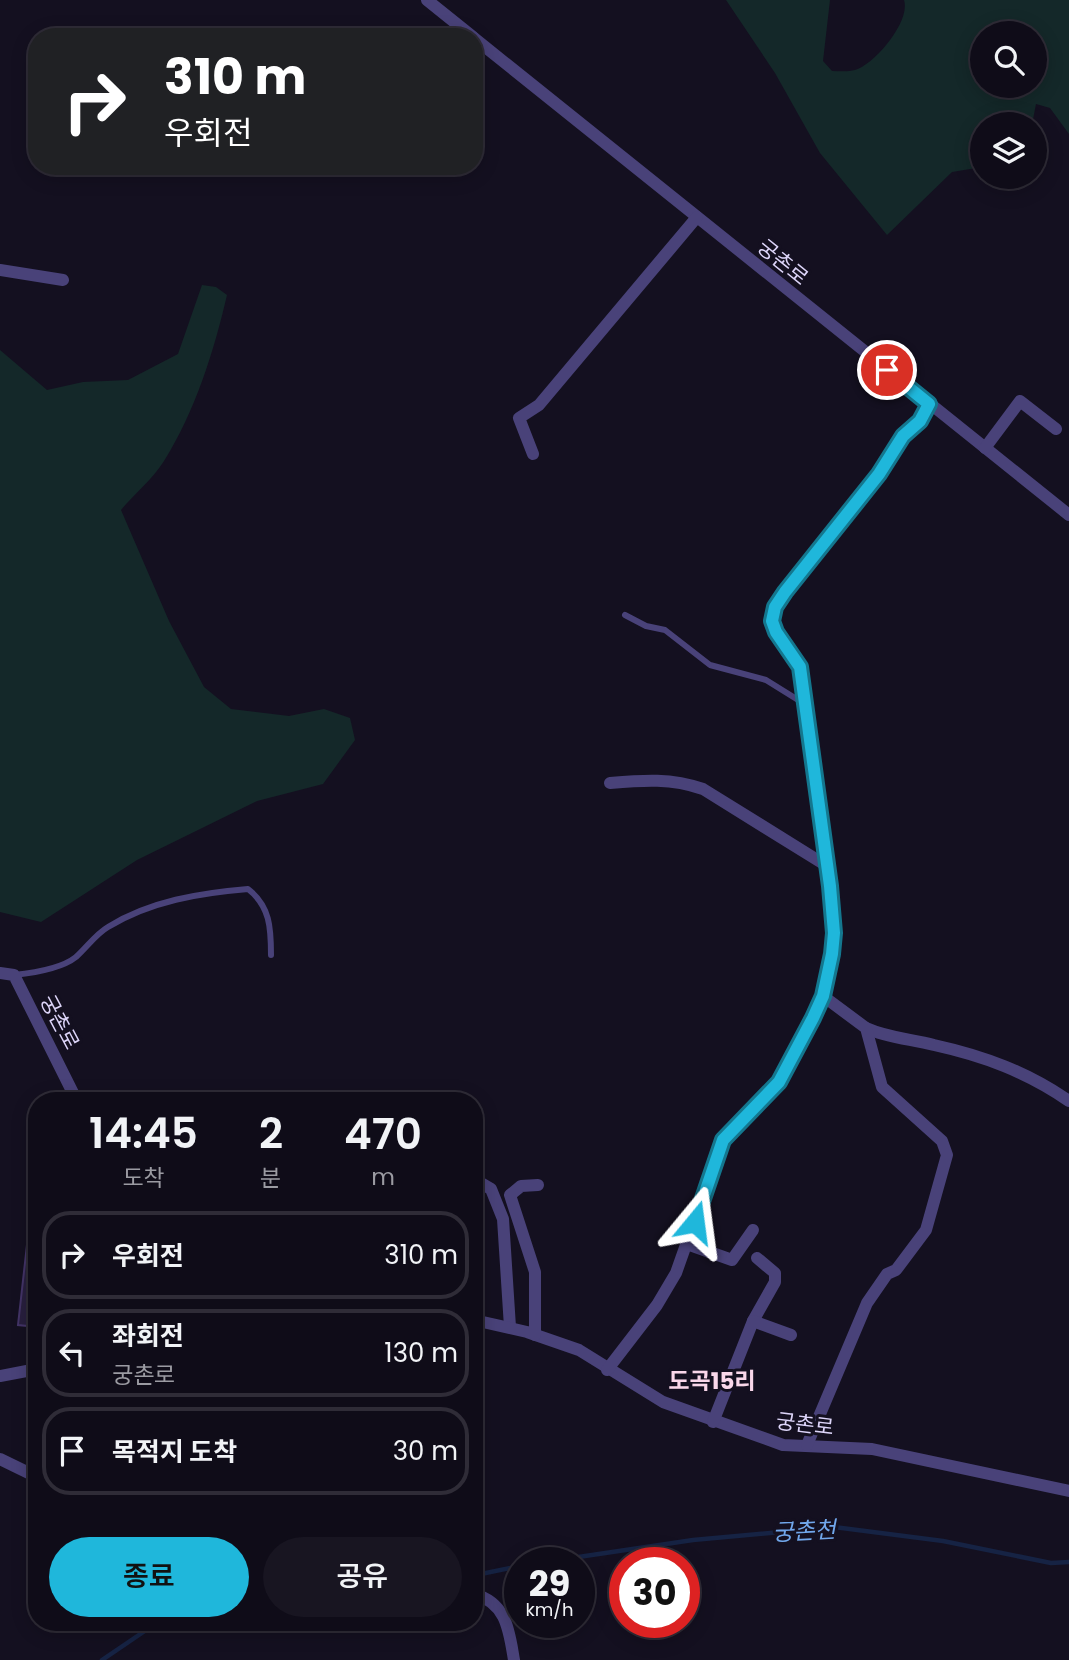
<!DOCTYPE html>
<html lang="ko">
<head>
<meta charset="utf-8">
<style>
	:root { --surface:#0f0c18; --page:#181521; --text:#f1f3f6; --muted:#9b9ba2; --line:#2f2c37; --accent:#1fb7db }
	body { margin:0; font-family:Poppins,"Noto Sans KR",sans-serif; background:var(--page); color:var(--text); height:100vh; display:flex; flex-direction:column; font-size:26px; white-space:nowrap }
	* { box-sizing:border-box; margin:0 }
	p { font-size:23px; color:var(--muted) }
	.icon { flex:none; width:38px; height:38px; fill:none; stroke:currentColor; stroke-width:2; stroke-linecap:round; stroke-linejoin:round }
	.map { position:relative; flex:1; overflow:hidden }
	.sheet { position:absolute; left:28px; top:1092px; width:455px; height:539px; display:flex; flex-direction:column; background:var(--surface); border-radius:28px; box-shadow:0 4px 18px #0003,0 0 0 2px var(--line) }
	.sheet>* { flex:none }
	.guide { position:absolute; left:28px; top:28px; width:455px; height:147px; border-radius:28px; box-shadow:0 4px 18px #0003,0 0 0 2px var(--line); background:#202124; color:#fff; overflow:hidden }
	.fabs { position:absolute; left:970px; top:21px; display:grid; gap:14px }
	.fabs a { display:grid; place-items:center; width:77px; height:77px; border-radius:50%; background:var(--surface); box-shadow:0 4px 18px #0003,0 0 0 2px var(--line); font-size:35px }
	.speed { position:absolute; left:504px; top:1547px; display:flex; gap:14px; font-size:35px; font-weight:700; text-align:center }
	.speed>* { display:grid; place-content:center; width:91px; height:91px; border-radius:50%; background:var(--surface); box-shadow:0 4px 18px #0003,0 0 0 2px var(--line); line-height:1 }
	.speed small { font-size:18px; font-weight:400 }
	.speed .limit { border:10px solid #d22; background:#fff; color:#111 }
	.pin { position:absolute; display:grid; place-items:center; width:60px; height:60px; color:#fff; margin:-30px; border:4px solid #fff; border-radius:50%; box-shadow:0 2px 7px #0007 }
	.me { position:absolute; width:77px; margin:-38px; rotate:16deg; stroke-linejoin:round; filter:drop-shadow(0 0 5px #0008) }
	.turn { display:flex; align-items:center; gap:24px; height:147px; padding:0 21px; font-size:32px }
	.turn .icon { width:91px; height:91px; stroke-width:2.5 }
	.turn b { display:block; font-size:49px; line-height:60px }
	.eta { display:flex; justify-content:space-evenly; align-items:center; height:119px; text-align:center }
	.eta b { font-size:42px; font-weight:600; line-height:49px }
	.cta { display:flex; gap:14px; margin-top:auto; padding:14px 21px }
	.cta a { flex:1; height:80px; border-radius:42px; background:var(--accent); color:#111; font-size:28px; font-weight:600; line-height:80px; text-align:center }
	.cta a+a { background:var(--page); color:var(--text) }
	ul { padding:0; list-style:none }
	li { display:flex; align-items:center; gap:21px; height:88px; margin:0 14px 10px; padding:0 7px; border:4px solid var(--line); border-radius:28px }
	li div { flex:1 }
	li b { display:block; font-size:26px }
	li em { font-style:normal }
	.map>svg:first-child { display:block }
</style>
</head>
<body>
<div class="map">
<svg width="1069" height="1660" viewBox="0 0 1069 1660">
	<rect width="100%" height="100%" fill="#141020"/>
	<!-- green -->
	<g fill="#142829" fill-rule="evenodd">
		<path d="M726,0H830L823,61L832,71C839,71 848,72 855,70C875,64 911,21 904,0H1069V134L1050,108L1036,104L1032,124H982V167L952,172L887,235L820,153L775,73ZM982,33H1034V86H982Z"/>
		<path d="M202,285L216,287L227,295C214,351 195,412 164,461C153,479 134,494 121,510L169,621L204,687L231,709L289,716L324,709L350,718L355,740L323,784L257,801L137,860L41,922L0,912V350L47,390L83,382L128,380L178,354Z"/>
	</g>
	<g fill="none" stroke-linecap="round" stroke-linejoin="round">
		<!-- stream -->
		<g stroke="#162344" stroke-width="4.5">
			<path d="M538,1563L693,1540L834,1527L943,1541L1051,1563L1069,1562"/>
			<path d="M474,1571L481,1574L520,1566"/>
			<path d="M102,1660L158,1622"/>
		</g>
	</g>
	<!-- building -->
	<path fill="#281f3e" stroke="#433467" stroke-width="2" d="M29,1227H37V1327L18,1325Z"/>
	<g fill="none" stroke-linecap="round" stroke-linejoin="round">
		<!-- service -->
		<g stroke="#494279" stroke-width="6">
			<path d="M625,615L646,626L665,630L710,665L766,680L803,703"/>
			<path d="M14,975C33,973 61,969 76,957C87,947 96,934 108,927C150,901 200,893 248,889C270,906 271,928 271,955"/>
		</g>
		<!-- minor -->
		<g stroke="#494279" stroke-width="12">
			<path d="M427,0L473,37"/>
			<path d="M474,38L1069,515"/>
			<path d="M0,270L63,280"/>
			<path d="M985,448L1020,401L1056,429"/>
			<path d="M533,454L519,418L539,405L697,217"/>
			<path d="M610,783C644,780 671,778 703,789L827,866"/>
			<path d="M0,973L14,975L77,1101"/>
			<path d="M866,1028C888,1038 911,1039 934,1045C984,1056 1027,1072 1069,1101"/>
			<path d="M474,1179L491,1189L503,1219L510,1327"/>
			<path d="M687,1244L732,1260L753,1230"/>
			<path d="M474,1320L527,1332L579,1350L663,1402L783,1445L872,1449L1069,1491"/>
			<path d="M753,1321L775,1282V1273L757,1258"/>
			<path d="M535,1335V1272L510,1195L521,1186L538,1185"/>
			<path d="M607,1370L657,1305L676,1273L723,1140L779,1082L823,996L834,933L830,886L800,667L776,632L772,621L775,607L785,592L879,474L903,436L920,421L929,404"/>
			<path d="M0,1376L37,1369"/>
			<path d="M713,1422L753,1321L791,1335"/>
			<path d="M807,1445L867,1303L887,1274L896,1270L926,1230L947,1155L942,1141L882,1087L866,1028L823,996"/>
			<path d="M0,1459L37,1477"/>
			<path d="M474,1594C507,1603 509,1631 514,1660"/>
		</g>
	</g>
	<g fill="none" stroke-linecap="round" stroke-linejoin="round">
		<!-- route casing -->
		<g stroke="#14778e" stroke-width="18">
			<path id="route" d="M695,1222L723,1140L779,1082L813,1018L823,996L832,954L834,933L830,886L800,667L776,632L772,621L775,607L785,592L879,474L903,436L920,421L929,404L887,370"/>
		</g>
		<!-- route -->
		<use href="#route" stroke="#1fb7db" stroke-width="12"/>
	</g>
	<g text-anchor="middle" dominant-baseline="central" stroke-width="6" stroke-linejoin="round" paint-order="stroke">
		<!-- street labels -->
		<g font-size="21" fill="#ddd5f9" stroke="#141020">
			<text transform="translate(783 262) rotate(39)">궁촌로</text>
			<text transform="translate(60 1022) rotate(62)">궁촌로</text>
			<text transform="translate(805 1424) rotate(7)">궁촌로</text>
		</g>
		<!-- neighbourhood labels -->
		<g font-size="23" font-weight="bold" fill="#f9d7ea" stroke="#141020">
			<text x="712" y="1381">도곡15리</text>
		</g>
		<!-- water labels -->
		<g font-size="23" font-style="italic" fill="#71a7eb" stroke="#141020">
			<text transform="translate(804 1531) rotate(-3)">궁촌천</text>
		</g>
	</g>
</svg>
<div class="fabs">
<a><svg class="icon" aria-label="search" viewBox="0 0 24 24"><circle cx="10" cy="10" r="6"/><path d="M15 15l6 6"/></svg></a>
<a><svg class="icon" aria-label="layers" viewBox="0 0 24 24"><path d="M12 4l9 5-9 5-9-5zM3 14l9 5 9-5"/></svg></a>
</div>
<div class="speed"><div>29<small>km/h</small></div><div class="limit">30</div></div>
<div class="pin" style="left:887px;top:370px;background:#d93025"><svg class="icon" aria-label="arrive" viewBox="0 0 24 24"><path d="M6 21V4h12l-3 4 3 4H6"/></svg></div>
<svg class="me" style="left:695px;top:1222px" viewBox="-20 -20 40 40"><path d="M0-17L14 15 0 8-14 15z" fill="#1fb7db" stroke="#fff" stroke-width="4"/></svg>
<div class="guide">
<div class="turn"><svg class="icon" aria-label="right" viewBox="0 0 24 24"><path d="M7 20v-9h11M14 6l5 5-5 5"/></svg><div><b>310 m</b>우회전</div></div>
</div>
<section class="sheet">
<div class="eta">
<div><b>14:45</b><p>도착</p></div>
<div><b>2</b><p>분</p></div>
<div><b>470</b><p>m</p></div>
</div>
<ul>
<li><svg class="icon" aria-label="right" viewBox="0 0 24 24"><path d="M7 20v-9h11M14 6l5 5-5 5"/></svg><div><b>우회전</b></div><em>310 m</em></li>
<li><svg class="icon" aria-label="left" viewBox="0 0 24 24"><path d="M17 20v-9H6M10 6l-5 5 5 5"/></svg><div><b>좌회전</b><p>궁촌로</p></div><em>130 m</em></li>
<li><svg class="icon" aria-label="arrive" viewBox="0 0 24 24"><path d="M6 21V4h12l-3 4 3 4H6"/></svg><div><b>목적지 도착</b></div><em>30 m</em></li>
</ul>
<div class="cta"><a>종료</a><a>공유</a></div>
</section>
</div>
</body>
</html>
